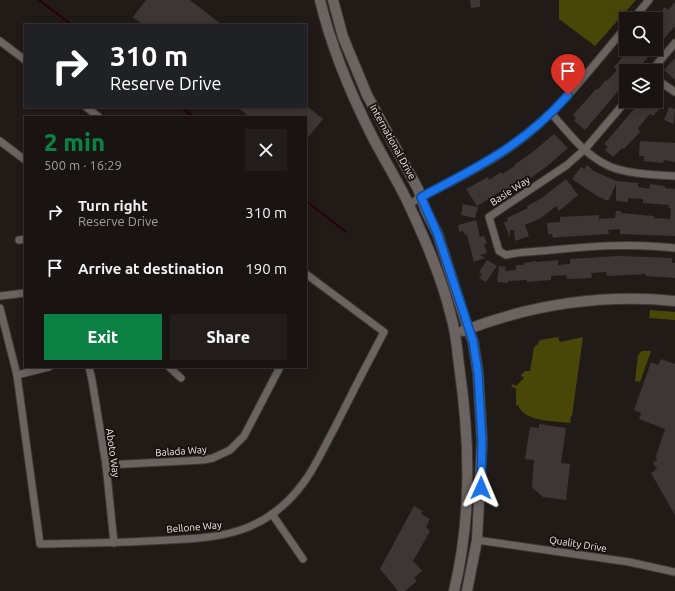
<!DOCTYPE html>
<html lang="en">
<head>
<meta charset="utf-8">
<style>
	:root { --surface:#191412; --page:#221d1b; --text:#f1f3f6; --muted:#9f9e9f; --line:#373332; --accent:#0b8043 }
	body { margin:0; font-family:Ubuntu,sans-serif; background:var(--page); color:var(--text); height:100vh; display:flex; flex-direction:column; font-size:15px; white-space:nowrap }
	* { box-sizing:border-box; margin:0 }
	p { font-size:13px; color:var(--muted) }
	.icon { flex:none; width:22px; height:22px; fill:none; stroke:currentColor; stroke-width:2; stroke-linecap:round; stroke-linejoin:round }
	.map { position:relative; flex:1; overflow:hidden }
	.panel { position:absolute; left:24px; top:116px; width:283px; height:252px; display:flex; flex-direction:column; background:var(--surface); border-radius:0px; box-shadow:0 2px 10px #0003,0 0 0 1px var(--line) }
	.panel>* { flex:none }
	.top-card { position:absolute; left:24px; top:24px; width:283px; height:84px; border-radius:0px; box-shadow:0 2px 10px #0003,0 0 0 1px var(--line); background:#202124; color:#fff; overflow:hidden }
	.tools { position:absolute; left:619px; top:12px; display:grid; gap:8px }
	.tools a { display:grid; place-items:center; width:44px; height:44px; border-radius:0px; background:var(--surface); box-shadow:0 2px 10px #0003,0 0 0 1px var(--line); font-size:20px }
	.pin { position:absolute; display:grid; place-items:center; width:34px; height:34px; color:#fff; margin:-41px -17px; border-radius:50% 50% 50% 0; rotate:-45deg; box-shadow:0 0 4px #0007 }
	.pin .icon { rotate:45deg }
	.me { position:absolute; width:44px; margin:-22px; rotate:1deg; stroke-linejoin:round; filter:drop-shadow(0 0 3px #0008) }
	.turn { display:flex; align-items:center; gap:14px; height:84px; padding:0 20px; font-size:18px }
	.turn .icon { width:52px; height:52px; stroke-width:2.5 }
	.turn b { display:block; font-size:28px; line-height:34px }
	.round { display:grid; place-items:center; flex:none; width:42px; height:42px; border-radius:0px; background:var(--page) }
	.headline { display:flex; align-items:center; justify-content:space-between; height:68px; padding:0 20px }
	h1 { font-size:24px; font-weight:800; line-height:30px; color:var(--accent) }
	.cta { display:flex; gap:8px; margin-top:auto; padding:8px 20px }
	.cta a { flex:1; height:46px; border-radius:0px; background:var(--accent); color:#fff; font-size:16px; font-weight:800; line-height:46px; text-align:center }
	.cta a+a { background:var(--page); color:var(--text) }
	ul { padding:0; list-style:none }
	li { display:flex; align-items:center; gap:12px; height:56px; padding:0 20px }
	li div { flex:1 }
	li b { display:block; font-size:15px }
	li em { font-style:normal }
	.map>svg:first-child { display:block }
</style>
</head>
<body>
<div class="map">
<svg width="675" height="591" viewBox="0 0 675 591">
	<rect width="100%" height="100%" fill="#211b18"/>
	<!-- green -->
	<g fill="#484707">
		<path d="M559,0H636L595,46L559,19Z"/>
		<path d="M650,310L675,312V320L649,318Z"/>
		<path d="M558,337L560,342L583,337L572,416H571L570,423C554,421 524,422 518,405L516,406V388L511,387L513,384L516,386L524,378L521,375L525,371H530L534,347L538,344L540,340Z"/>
		<path d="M642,351H651L640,382L635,381L638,355Z"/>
	</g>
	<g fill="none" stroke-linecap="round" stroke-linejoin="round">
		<!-- stream -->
		<g stroke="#26000d" stroke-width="2">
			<path d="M39,0L72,25"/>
			<path d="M181,107L194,117"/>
			<path d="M306,201L346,232"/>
		</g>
	</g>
	<!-- building -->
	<g fill="#3e3635">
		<path d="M146,0H190L222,25H172L168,22L166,25H143L133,17Z"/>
		<path d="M470,0H480V7L471,8Z"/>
		<path d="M675,2V26L656,48V18L665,7L668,10Z"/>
		<path d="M629,49H655L636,71H626V82L585,130L574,121L576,118L573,115L596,89L597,90L606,80L607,81L617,70L614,67Z"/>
		<path d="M675,58V80L664,70Z"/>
		<path d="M656,91L663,97L660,100L664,104L653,116L650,114L638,128L640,132L624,149L622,148L613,157L605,150L608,147L604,144L641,101H656Z"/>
		<path d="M237,107H308L323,119L306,140V117H268L265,115L263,117L259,115L257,117H250Z"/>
		<path d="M669,107L675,109L674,124L664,120Z"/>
		<path d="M554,134L568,148L546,167L525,182L505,193L503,190L477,206L466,189L488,177L489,180L501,172L502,174L515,166L514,165L534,151Z"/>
		<path d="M640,141L675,143V162L664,160L663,163L644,161V156H639Z"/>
		<path d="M587,165L594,171L616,181L638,183V187L649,189L650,184L665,186V188L675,189V236L620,234V229L608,230L609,234L561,237L553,238L552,234H548L547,223L560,222V217L599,215V219L615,218L616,211H621V213L654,216V218L670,219L671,209L669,208V205L643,203V199L628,198V202L616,201V184L609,200H606L597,196L572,179L581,167L584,169Z"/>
		<path d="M566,179L578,195L559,211L556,206L541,218L525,225L529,236L515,241L514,230H510V237L504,223L508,221L507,218L528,208L527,206L542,198Z"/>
		<path d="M463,204L478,207L475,218L461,215Z"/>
		<path d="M476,220L480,237L484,236L487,243L484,244L487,253L480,255L485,258L474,262L467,235H465L463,231L459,232L458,225Z"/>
		<path d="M618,256L672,258V263H675V278L646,276V274L607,276L606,272L591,273L592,278L567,279L566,275L551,276V280L527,282V280L508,281V283L497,282L499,266L506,267L505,271L516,270V265H524V263L536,261V262L558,260V265L570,264V259Z"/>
		<path d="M487,260L497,266L486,282L479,278L482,274L479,272Z"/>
		<path d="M661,359L675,364V515L651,473L657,469L653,463L657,460L656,456L665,429L639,419L641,413L634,410L651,362L658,365Z"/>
		<path d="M539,424L566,428L561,463L570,464L566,500L543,497L532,487L534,460L525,459L530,427L539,428Z"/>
		<path d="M414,506L423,511L421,514L430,519L426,527L430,531L413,561L422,571L414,578L417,581L405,591H398L380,569Z"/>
	</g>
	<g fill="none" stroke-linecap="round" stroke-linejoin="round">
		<!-- street casing -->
		<g stroke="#3d3937" stroke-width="9">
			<g id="street">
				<path d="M633,19L649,0"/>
				<path d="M0,41L25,60"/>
				<path d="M651,71L675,43"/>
				<path d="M656,79L675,92"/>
				<path d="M626,101L585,149L567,165L489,217L499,251L506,255C521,251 536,252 552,250C592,246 634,243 675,248"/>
				<path d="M86,107L99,117"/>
				<path d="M551,113C567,131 583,153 605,164C622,174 655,175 675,176"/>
				<path d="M0,141L25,160"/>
				<path d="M409,204C451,181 498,161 534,129C568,99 596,62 626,27"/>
				<path d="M19,240L25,239"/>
				<path d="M0,296L25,293"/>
				<path d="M0,308L17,375L40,544C77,543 113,543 149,541C212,538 263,539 304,482C316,466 324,447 334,429C350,397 367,364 384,332L306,274"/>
				<path d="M89,367L92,380L106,465L114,543"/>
				<path d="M169,367L181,378"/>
				<path d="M17,375L49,367"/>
				<path d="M106,465L203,460L213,458L230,450L244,436L280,367"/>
				<path d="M272,514L303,559"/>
				<path d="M477,540L629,562L675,572"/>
			</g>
		</g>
		<!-- secondary casing -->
		<g stroke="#3d3937" stroke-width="12">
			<g id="secondary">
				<path d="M320,0C331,46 350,92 371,134C383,158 398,181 409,205C426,241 442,278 451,316C456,332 457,349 459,365C470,441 472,516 454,591"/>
				<path d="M333,0L343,37L367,95L418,189L426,211L438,235L468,329L473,341L478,373L482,441L477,540L467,591"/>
				<path d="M463,331C530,305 603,294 675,301"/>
			</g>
		</g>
		<!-- street -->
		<use href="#street" stroke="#6a635f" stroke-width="7"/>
		<!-- secondary -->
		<use href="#secondary" stroke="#6a635f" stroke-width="10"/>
	</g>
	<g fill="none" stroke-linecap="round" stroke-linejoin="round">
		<!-- route casing -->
		<g stroke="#114b97" stroke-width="10">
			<path id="route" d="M481,488L482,441L478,373L473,341L438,235L421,197C478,167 524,145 568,95"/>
		</g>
		<!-- route -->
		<use href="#route" stroke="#1a73e8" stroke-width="7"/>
	</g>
	<g text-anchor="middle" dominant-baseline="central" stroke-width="4" stroke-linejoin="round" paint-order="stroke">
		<!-- street labels -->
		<g font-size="10" fill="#f0ecea" stroke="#18120f">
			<text transform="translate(393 142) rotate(61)">International Drive</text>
			<text transform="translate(510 191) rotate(-33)">Basie Way</text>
			<text transform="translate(181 451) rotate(-4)">Balada Way</text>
			<text transform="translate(113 453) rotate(82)">Aboto Way</text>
			<text transform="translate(194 527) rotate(-5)">Bellone Way</text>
			<text transform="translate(578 544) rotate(9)">Quality Drive</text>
		</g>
	</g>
</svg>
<div class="tools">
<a><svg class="icon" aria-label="search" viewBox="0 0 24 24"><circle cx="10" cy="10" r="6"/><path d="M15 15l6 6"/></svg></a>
<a><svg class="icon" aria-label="layers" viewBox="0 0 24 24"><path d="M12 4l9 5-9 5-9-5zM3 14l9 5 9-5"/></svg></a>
</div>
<div class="pin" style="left:568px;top:95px;background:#d93025"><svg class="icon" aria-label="arrive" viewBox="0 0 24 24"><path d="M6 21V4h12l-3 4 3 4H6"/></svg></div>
<svg class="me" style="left:481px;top:488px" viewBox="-20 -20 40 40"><path d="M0-17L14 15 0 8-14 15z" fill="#1a73e8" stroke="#fff" stroke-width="4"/></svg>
<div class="top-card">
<div class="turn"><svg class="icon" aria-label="right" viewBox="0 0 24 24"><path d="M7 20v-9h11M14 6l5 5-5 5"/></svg><div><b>310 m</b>Reserve Drive</div></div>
</div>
<section class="panel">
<div class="headline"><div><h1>2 min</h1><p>500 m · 16:29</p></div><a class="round"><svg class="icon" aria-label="close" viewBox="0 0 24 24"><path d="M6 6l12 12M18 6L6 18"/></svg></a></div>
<ul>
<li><svg class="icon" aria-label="right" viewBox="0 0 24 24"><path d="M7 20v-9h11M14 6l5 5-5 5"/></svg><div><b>Turn right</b><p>Reserve Drive</p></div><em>310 m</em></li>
<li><svg class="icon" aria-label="arrive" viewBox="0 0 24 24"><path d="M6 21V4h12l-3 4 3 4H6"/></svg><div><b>Arrive at destination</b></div><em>190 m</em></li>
</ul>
<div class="cta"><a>Exit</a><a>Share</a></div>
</section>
</div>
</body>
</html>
